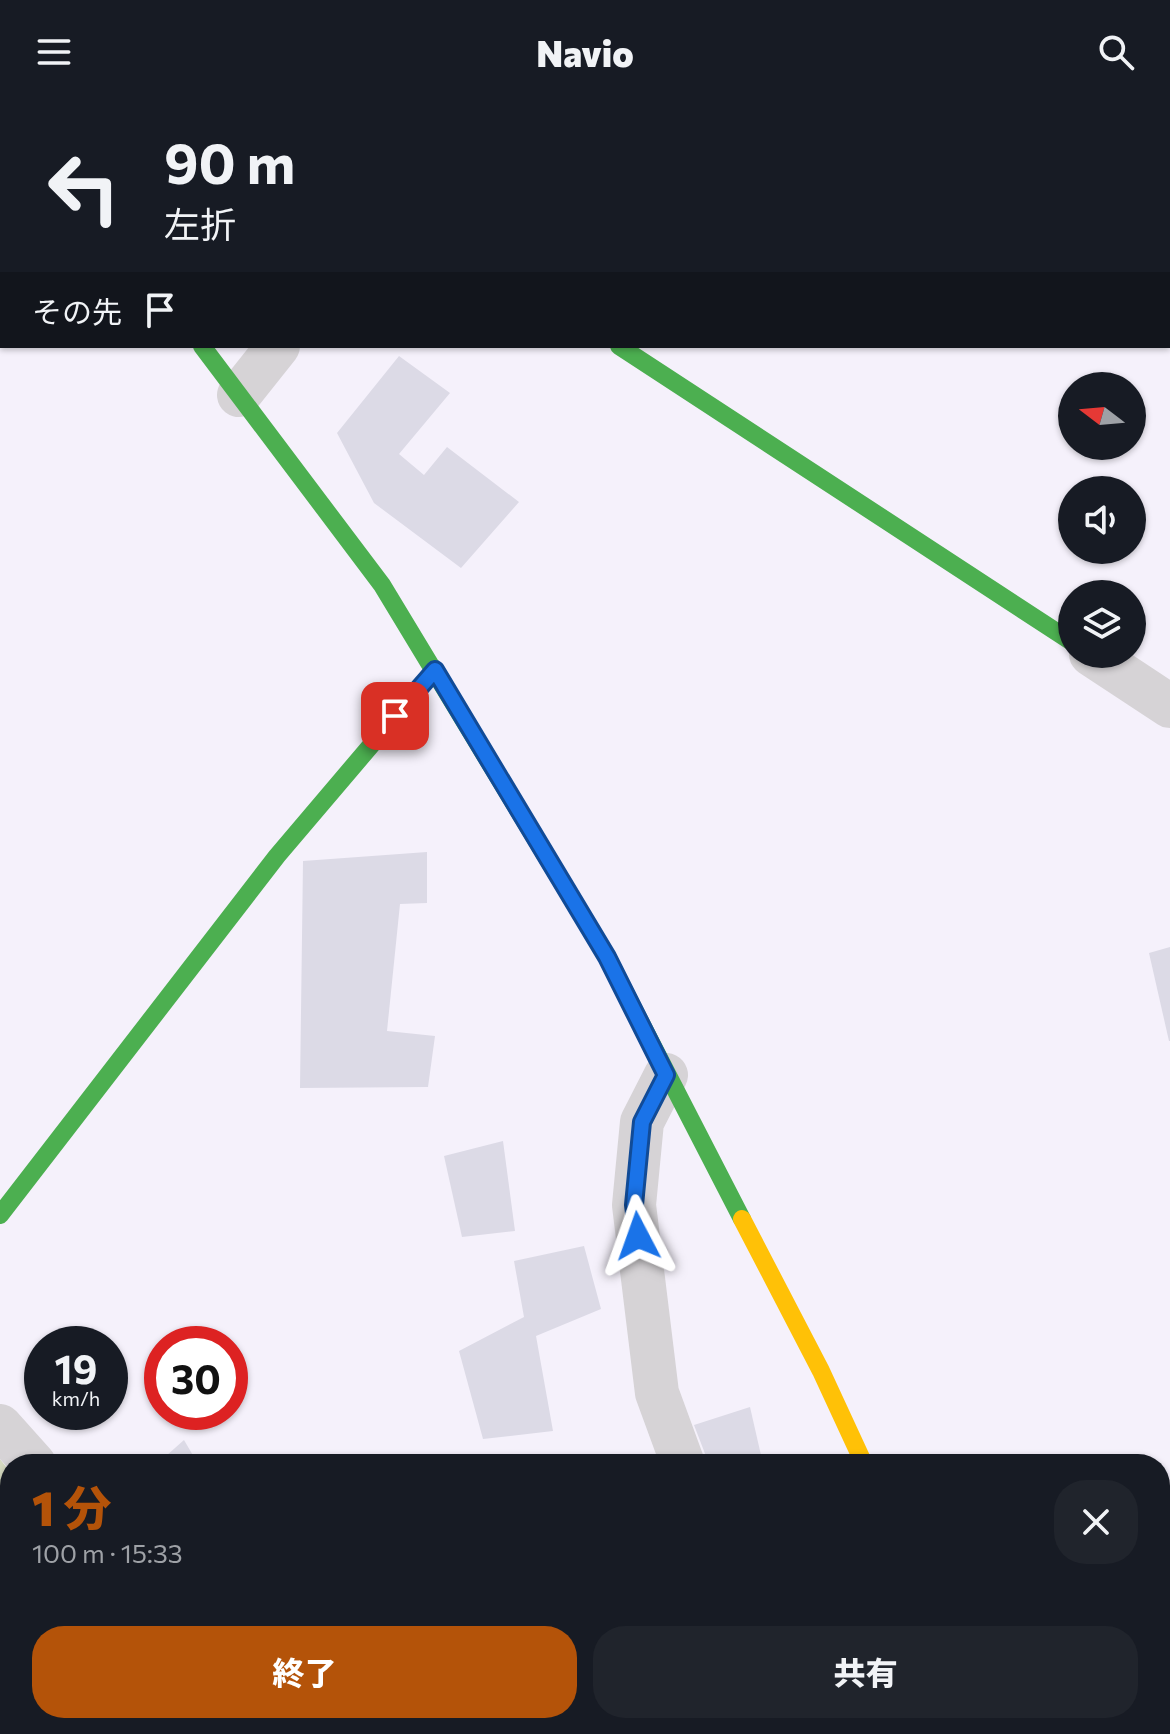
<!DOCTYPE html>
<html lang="ja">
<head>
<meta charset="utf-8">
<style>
	:root { --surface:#171b24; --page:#20242c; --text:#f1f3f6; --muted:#9ea1a6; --accent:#b45309 }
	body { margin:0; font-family:Commissioner,"Noto Sans JP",sans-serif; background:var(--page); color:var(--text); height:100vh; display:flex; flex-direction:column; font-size:30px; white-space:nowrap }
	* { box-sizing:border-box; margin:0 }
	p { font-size:26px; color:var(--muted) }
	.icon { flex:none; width:44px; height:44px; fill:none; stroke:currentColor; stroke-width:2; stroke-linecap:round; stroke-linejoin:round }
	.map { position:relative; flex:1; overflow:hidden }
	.details { position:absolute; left:0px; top:1350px; width:1170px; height:280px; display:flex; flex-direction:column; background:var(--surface); border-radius:32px 32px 0 0; box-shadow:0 2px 6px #0004 }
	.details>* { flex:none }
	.hud { position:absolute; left:0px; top:0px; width:1170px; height:244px; box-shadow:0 2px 6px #0004; background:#171b24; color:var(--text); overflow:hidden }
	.needle { width:52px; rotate:286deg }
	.buttons { position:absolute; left:1058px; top:268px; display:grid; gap:16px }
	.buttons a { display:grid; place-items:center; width:88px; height:88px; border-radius:50%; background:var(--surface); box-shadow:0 2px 6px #0004; font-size:40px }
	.speed { position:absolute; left:24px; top:1222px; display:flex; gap:16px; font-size:40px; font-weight:700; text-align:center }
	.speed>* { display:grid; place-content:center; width:104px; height:104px; border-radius:50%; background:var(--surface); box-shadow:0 2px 6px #0004; line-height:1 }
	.speed small { font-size:20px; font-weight:400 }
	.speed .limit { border:12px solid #d22; background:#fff; color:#111 }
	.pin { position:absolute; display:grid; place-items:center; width:68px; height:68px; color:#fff; margin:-34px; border-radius:16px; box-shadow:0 4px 12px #0006 }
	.me { position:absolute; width:88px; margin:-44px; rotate:356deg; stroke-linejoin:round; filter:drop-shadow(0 0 6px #0008) }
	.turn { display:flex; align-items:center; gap:28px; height:168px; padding:0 32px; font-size:36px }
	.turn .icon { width:104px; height:104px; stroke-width:2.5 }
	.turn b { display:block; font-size:56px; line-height:68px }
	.then { display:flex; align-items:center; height:76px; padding:0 32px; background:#0003; gap:16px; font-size:30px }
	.round { display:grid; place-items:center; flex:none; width:84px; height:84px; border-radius:32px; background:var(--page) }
	.head { display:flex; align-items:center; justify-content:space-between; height:136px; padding:0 32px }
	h1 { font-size:48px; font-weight:800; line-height:60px; color:var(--accent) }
	.cta { display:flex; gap:16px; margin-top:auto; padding:16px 32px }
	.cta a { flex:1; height:92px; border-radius:32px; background:var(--accent); color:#fff; font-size:32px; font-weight:800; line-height:92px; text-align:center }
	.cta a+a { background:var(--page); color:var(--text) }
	header { display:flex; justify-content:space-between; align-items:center; height:104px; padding:0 32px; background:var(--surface); font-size:36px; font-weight:800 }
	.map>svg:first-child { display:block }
</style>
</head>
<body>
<header><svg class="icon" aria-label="menu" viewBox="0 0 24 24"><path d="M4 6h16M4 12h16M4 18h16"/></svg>Navio<svg class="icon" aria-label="search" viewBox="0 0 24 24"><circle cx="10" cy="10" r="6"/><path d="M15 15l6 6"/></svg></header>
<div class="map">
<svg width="1170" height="1630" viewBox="0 0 1170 1630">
	<rect width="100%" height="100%" fill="#f5f1fb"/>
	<!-- green -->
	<path fill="#d6dac1" d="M0,1355L10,1368V1620H194L201,1630H4L0,1613V1489L5,1459L0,1448Z"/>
	<!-- building -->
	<g fill="#dcdae6">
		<path d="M399,252L450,289L399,350L424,371L447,343L519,398L461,464L374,399L337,329Z"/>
		<path d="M427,748V799L400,800L387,927L435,932L428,983L300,984L303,757Z"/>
		<path d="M1170,843V937H1169L1149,849Z"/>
		<path d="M503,1037L515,1127L462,1133L444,1052Z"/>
		<path d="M584,1142L601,1205L536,1232L553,1327L483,1335L459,1247L524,1213L514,1157Z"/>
		<path d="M750,1303L763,1360H709L694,1321Z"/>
		<path d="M184,1336L198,1360H157Z"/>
		<path d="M855,1620H933L935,1630H856Z"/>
	</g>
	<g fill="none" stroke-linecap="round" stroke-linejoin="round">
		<!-- street -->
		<g stroke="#d6d3d6" stroke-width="44">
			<path d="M460,2L461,0"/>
			<path d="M0,121L2,118"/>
			<path d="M239,291L278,242"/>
			<path d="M1091,550L1170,602"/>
			<path d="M666,971L642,1018L634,1101L657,1289L683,1360"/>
			<path d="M0,1322L34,1360"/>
			<path d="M1160,1527L1170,1512"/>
			<path d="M221,1620L227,1630"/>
			<path d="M777,1620L781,1630"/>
			<path d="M1089,1630L1096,1620"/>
		</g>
		<!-- fast -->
		<g stroke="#4caf50" stroke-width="18">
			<path d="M6,0L7,2"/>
			<path d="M202,242L382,481L607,853L742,1115"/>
			<path d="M619,242L1072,538"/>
			<path d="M0,1111L277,752L435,566"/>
			<path d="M985,1620L990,1630"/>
		</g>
		<!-- slow -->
		<path stroke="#ffc107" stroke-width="18" d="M742,1115L821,1267L864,1360"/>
	</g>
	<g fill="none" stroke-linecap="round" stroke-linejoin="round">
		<!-- route casing -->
		<g stroke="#114b97" stroke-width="20">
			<path id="route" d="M395,612L435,566L607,853L666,971L642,1018L634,1101L638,1132"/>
		</g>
		<!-- route -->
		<use href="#route" stroke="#1a73e8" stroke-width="14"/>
	</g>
</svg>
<div class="buttons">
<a><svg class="needle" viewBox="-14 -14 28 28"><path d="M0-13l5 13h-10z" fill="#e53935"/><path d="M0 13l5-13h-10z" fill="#9ea1a6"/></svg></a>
<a><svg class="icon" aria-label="sound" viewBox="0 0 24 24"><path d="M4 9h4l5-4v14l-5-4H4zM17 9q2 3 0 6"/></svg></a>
<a><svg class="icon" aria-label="layers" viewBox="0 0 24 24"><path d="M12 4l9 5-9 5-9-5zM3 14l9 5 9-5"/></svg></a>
</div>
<div class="speed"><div>19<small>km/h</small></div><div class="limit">30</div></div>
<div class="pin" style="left:395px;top:612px;background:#d93025"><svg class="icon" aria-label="arrive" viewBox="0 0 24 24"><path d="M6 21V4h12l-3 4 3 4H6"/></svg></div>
<svg class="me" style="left:638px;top:1132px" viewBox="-20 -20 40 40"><path d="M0-17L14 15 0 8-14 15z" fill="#1a73e8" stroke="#fff" stroke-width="4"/></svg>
<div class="hud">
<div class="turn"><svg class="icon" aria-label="left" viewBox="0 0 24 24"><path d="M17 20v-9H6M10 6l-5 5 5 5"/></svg><div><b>90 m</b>左折</div></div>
<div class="then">その先<svg class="icon" aria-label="arrive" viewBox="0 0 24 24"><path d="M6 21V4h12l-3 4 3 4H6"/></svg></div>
</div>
<section class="details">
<div class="head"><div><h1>1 分</h1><p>100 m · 15:33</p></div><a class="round"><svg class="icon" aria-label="close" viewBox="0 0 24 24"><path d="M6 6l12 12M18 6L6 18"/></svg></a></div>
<div class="cta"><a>終了</a><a>共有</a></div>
</section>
</div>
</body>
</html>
